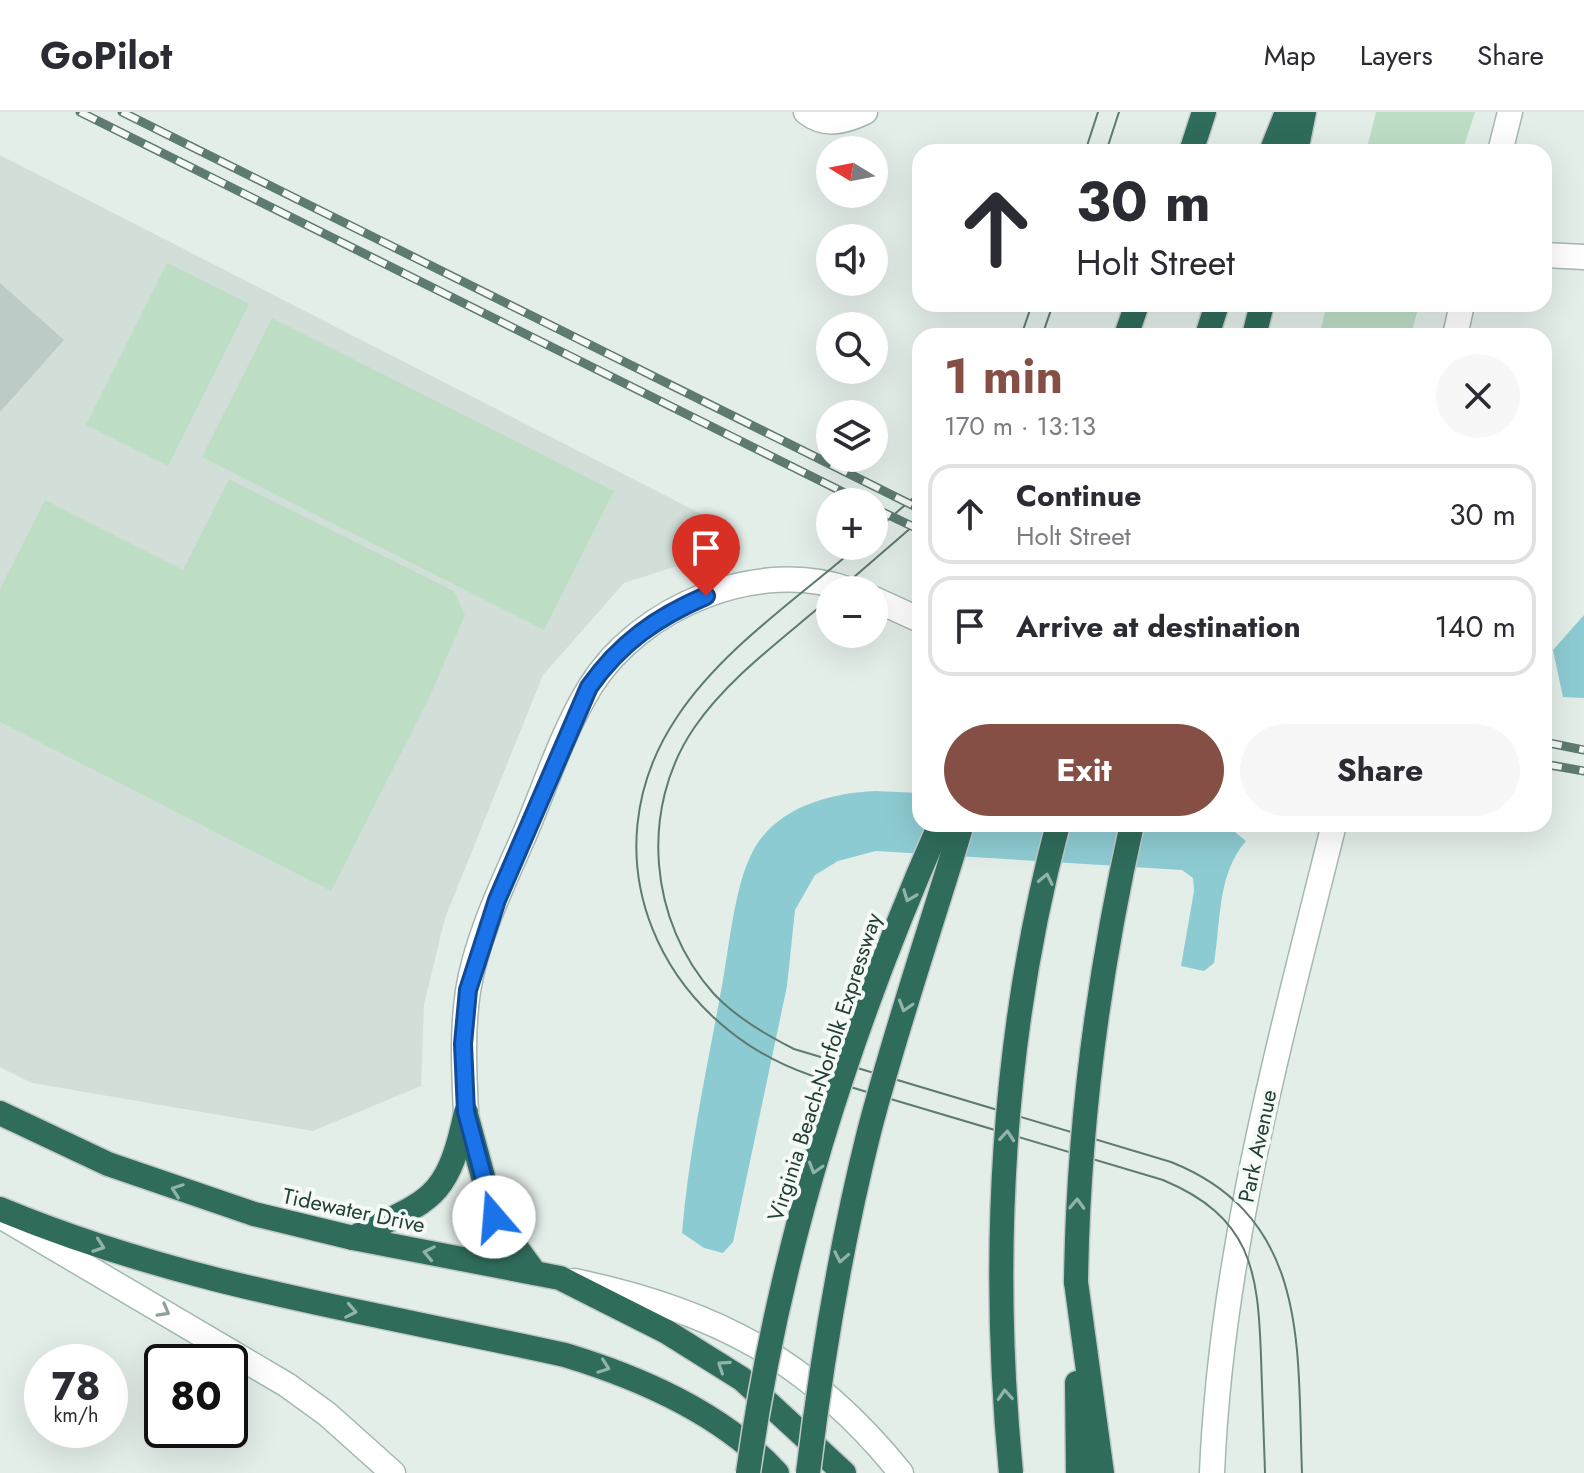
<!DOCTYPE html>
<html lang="en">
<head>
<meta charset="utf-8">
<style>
	:root { --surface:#fff; --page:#f7f7f7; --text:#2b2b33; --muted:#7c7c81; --line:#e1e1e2; --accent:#854f46 }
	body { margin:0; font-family:Jost,sans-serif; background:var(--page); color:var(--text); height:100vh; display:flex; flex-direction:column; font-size:30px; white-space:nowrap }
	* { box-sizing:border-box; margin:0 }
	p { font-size:26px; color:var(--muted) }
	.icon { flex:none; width:44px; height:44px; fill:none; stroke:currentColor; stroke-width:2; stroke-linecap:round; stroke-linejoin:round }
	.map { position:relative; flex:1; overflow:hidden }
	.drawer { position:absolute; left:912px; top:216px; width:640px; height:504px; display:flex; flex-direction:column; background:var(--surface); border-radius:24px; box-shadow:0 8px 32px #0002 }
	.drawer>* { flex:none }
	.hud { position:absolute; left:912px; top:32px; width:640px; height:168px; border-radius:24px; box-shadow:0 8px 32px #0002; background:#fff; color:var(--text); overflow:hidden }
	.needle { width:52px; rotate:280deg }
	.buttons { position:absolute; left:816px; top:24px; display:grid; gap:16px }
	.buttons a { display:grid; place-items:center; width:72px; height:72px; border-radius:50%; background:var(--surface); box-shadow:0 8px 32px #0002; font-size:40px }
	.speed { position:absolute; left:24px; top:1232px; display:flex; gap:16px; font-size:40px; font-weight:700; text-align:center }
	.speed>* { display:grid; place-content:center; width:104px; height:104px; border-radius:50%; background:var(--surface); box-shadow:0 8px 32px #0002; line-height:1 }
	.speed small { font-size:20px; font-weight:400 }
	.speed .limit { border:4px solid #111; border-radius:12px; background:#fff; color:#111 }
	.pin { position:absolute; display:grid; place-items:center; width:68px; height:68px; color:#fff; margin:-82px -34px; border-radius:50% 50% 50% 0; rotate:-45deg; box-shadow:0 0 8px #0007 }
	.pin .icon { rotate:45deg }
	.me { position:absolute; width:88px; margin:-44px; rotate:342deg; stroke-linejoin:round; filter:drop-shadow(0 0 6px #0008) }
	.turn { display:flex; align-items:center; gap:28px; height:168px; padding:0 32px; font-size:36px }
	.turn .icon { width:104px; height:104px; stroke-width:2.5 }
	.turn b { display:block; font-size:56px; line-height:68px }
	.round { display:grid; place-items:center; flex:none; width:84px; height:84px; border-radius:42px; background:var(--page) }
	.headline { display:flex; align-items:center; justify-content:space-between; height:136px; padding:0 32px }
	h1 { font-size:48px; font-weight:700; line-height:60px; color:var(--accent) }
	.action { display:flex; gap:16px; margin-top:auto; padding:16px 32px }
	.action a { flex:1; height:92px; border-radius:48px; background:var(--accent); color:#fff; font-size:32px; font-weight:700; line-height:92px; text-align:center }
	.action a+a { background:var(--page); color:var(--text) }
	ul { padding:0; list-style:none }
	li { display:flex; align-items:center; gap:24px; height:100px; margin:0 16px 12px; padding:0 16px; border:4px solid var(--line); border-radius:24px }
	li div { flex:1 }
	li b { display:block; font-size:30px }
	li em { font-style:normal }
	header { display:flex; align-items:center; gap:48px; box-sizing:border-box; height:112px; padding:0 40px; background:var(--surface); border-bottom:2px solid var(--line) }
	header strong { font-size:38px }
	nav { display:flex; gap:44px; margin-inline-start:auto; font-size:28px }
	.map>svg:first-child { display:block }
</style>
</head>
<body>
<header>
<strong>GoPilot</strong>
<nav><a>Map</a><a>Layers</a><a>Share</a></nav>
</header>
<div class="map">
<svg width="1584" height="1361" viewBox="0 0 1584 1361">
	<rect width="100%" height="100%" fill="#e4eee9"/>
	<!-- built -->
	<path fill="#d2ded8" d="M0,43L723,413L733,436L624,471L543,563L445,806L424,892L421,974L313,1019L32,971L0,955Z"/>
	<!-- green -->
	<g fill="#bddec5">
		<path d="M1376,0H1475L1462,40H1366Z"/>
		<path d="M167,151L249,192L168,354L86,313Z"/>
		<path d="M1327,192H1419L1411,224H1319Z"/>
		<path d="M272,206L614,379L544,518L202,345Z"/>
		<path d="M229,367L454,479L465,503L430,584L331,779L0,610V477L45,388L183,458Z"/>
	</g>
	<!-- water -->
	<g fill="#8dcbd2">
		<path d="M1584,503V586L1563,585L1553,538Z"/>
		<path d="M875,679L920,681V712H1225L1246,729C1217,762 1221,810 1214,851L1204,859L1181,854L1194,779L1193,766L1182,758L876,739L838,749L815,763L795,798L787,874L733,1130L723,1141L704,1136L682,1121C689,1036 708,952 723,868C730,829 735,771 754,737C778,695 830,681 875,679Z"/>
	</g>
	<!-- building -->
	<path fill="#bccbc5" d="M0,171L64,228L0,300Z"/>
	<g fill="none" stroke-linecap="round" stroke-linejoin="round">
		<!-- street casing -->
		<g stroke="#a6b6b0" stroke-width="27">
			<g id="street">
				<path d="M806,0C825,15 844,10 865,0"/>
				<path d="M1544,143L1584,145"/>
				<path d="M874,487L920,508"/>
				<path d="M466,1000C464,959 462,919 468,879C477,823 504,770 526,719C546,672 563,619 590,575C640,494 759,445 850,478"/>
			</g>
		</g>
		<!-- secondary casing -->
		<g stroke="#a2b9b0" stroke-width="27">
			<g id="secondary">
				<path d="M1500,40L1510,0"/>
				<path d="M1455,224L1462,192"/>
				<path d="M2,1105L287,1273L327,1302L393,1361"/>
				<path d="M574,1169C714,1198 810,1248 901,1361"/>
				<path d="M1212,1361C1221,1140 1281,926 1334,712"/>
			</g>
		</g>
		<!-- highway casing -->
		<g stroke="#c1c9c7" stroke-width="27">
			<g id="highway">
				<path d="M1191,40L1204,0"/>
				<path d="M1271,40L1287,0"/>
				<path d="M1296,40L1304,0"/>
				<path d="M1126,224L1137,192"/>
				<path d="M1207,224L1217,192"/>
				<path d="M1254,224L1262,192"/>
				<path d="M0,1001L108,1052L254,1102L353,1126L560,1166L667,1220L742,1267L844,1361"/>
				<path d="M467,1006L494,1105L535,1161"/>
				<path d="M0,1097C185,1174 372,1200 565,1243C641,1266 722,1301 777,1361"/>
				<path d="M353,1126C430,1087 447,1090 466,1000"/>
				<path d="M1076,1170L1102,1361"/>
				<path d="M1077,1271L1078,1361"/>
			</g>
		</g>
		<!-- street -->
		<use href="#street" stroke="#fff" stroke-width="24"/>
		<!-- secondary -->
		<use href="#secondary" stroke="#fff" stroke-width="24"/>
		<!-- highway -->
		<use href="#highway" stroke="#2f6c5c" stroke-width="24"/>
		<!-- tram -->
		<g stroke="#5e7b72" stroke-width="2">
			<path d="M1085,40L1098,0"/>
			<path d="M1106,40L1119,0"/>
			<path d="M1021,224L1032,192"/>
			<path d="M1042,224L1053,192"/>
			<path d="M874,420L920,380"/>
			<path d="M858,434C797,487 722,537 677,605C584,744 660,911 810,963L1163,1068C1251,1105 1258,1157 1261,1245C1262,1283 1264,1322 1265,1361"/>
			<path d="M839,478L920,408"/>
			<path d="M830,486C784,526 729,565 694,616C639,697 649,810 714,882C737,906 765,922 794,937L1171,1050C1311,1106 1297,1237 1302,1361"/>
		</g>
		<!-- rail casing -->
		<g stroke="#5e7b72" stroke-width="9">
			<g id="rail">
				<path d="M80,0L863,390"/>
				<path d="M122,0L920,397"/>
				<path d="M874,396L920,418"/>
				<path d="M1544,630L1584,638"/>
				<path d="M1544,652L1584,659"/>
			</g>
		</g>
		<!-- rail -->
		<use href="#rail" stroke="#f5faf7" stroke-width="6" stroke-dasharray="18" stroke-linecap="butt"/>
		<!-- highway-bridge casing -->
		<g stroke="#c1c9c7" stroke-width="27" stroke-linecap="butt">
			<g id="highway-bridge">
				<path d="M1076,1170C1078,1014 1098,864 1132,712"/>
				<path d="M748,1361C779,1138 849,918 940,712"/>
				<path d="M808,1361C822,1246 841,1132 869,1020C896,916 931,815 962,712"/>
				<path d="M1011,1361C990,1145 1002,923 1058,712"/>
			</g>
		</g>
		<!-- highway-bridge -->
		<use href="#highway-bridge" stroke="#2f6c5c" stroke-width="24"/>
	</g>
	<!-- one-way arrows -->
	<defs><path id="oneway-chevron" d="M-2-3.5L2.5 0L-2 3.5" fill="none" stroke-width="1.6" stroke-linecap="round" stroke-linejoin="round" transform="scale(2)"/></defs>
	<g stroke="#92b3aa">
		<use href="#oneway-chevron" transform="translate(1046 767) rotate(-78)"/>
		<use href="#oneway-chevron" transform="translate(909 784) rotate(111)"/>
		<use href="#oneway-chevron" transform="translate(905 894) rotate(107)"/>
		<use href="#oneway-chevron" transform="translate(1007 1024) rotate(-85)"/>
		<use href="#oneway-chevron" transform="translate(815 1056) rotate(107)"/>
		<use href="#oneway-chevron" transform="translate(177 1078) rotate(-160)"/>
		<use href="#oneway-chevron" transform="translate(1077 1092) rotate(-88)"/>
		<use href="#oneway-chevron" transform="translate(99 1134) rotate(19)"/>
		<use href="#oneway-chevron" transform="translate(429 1141) rotate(-169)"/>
		<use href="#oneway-chevron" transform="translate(841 1145) rotate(101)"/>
		<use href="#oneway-chevron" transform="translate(351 1199) rotate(11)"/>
		<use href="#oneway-chevron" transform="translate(723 1254) rotate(-146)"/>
		<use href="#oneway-chevron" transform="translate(604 1255) rotate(20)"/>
		<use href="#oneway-chevron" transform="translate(1005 1283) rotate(-94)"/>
	</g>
	<use stroke="#919f9a" href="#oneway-chevron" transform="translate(164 1199) rotate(29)"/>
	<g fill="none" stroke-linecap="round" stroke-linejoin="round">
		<!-- route casing -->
		<g stroke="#114b97" stroke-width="20">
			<path id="route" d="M494,1105L466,1000L463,932L468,878L497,788L589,575C620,531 657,505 706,484"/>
		</g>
		<!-- route -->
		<use href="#route" stroke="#1a73e8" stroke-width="14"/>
	</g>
	<g text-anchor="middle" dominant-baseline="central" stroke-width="8" stroke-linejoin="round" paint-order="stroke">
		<!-- street labels -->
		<g font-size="22" fill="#233f36" stroke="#f5faf7">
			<text transform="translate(824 955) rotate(-72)">Virginia Beach-Norfolk Expressway</text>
			<text transform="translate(1257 1034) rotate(-78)">Park Avenue</text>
			<text transform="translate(354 1098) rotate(12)">Tidewater Drive</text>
		</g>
	</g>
</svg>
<div class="buttons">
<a><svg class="needle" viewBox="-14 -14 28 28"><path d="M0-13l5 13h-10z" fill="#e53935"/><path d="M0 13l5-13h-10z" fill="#7c7c81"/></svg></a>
<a><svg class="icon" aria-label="sound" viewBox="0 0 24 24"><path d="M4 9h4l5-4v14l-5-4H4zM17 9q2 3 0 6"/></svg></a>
<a><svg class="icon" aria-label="search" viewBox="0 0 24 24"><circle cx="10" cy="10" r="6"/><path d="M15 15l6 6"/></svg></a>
<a><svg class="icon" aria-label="layers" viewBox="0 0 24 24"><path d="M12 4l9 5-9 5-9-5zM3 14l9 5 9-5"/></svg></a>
<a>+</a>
<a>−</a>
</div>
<div class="speed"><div>78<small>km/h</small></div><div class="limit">80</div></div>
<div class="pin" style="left:706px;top:484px;background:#d93025"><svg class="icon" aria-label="arrive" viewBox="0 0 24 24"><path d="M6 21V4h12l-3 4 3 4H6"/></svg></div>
<svg class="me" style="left:494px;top:1105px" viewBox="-20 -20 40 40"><circle r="19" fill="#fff"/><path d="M0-13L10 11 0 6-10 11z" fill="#1a73e8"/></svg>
<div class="hud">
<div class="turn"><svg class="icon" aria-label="ahead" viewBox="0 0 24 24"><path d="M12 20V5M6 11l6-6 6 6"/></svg><div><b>30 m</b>Holt Street</div></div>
</div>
<section class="drawer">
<div class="headline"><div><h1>1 min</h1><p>170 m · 13:13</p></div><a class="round"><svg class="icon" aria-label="close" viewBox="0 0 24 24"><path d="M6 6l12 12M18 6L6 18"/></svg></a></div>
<ul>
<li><svg class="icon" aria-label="ahead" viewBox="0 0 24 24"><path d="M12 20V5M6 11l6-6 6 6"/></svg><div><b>Continue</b><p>Holt Street</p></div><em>30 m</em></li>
<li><svg class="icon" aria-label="arrive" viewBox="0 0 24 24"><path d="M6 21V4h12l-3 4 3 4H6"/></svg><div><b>Arrive at destination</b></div><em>140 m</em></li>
</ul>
<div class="action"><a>Exit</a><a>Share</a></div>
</section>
</div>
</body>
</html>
